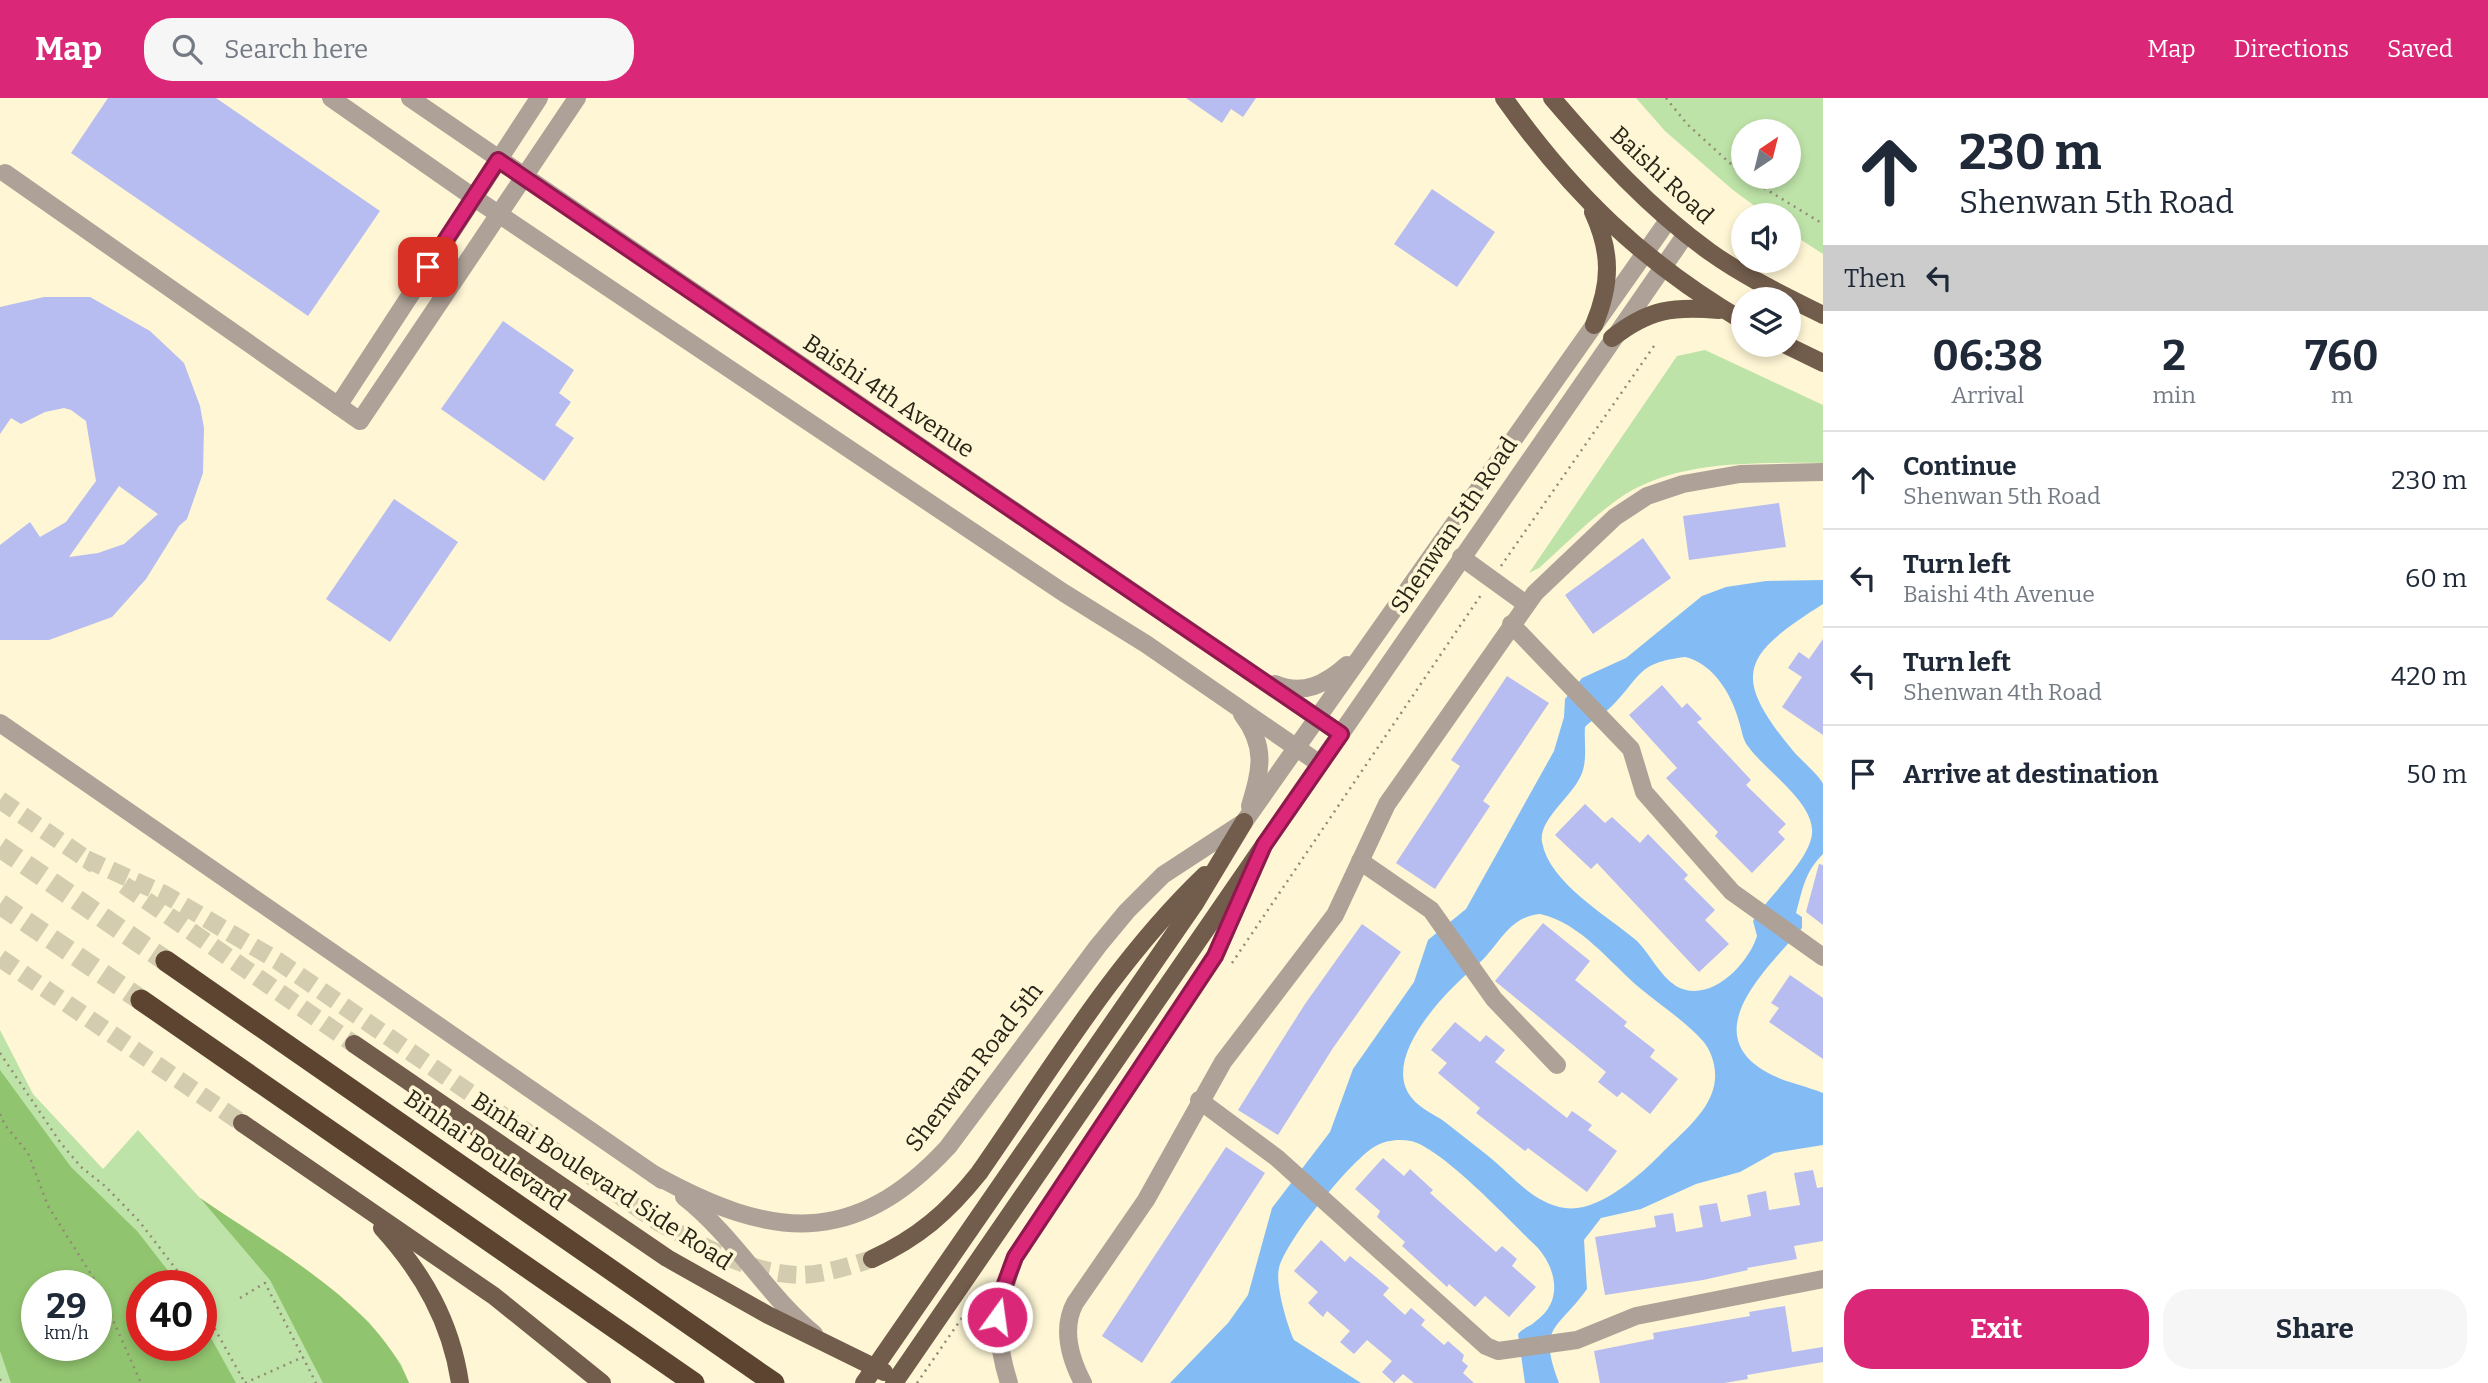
<!DOCTYPE html>
<html lang="en">
<head>
<meta charset="utf-8">
<style>
	:root { --surface:#fff; --page:#f6f6f7; --text:#1f2937; --muted:#747a83; --line:#e0e1e3; --accent:#db2777 }
	body { margin:0; font-family:Bitter,serif; background:var(--page); color:var(--text); height:100vh; display:flex; flex-direction:column; font-size:26px; white-space:nowrap }
	* { box-sizing:border-box; margin:0 }
	p { font-size:23px; color:var(--muted) }
	.icon { flex:none; width:38px; height:38px; fill:none; stroke:currentColor; stroke-width:2; stroke-linecap:round; stroke-linejoin:round }
	.map { position:relative; flex:1; overflow:hidden }
	.panel { display:flex; flex-direction:column; background:var(--surface); width:665px }
	.panel>* { flex:none }
	.top-card { background:#fff; color:var(--text); overflow:hidden }
	.needle { width:46px; rotate:35deg }
	.buttons { position:absolute; left:1731px; top:21px; display:grid; gap:14px }
	.buttons a { display:grid; place-items:center; width:70px; height:70px; border-radius:50%; background:var(--surface); box-shadow:0 4px 10px #0003; font-size:35px }
	.speed { position:absolute; left:21px; top:1172px; display:flex; gap:14px; font-size:35px; font-weight:700; text-align:center }
	.speed>* { display:grid; place-content:center; width:91px; height:91px; border-radius:50%; background:var(--surface); box-shadow:0 4px 10px #0003; line-height:1 }
	.speed small { font-size:18px; font-weight:400 }
	.speed .limit { border:10px solid #d22; background:#fff; color:#111 }
	.pin { position:absolute; display:grid; place-items:center; width:60px; height:60px; color:#fff; margin:-30px; border-radius:14px; box-shadow:0 4px 10px #0006 }
	.me { position:absolute; width:77px; margin:-38px; rotate:14deg; stroke-linejoin:round; filter:drop-shadow(0 0 5px #0008) }
	.turn { display:flex; align-items:center; gap:24px; height:147px; padding:0 21px; font-size:32px }
	.turn .icon { width:91px; height:91px; stroke-width:2.5 }
	.turn b { display:block; font-size:49px; line-height:60px }
	.then { display:flex; align-items:center; height:66px; padding:0 21px; background:#0003; gap:14px; font-size:26px }
	.eta { display:flex; justify-content:space-evenly; align-items:center; height:119px; text-align:center }
	.eta b { font-size:42px; font-weight:700; line-height:49px }
	.primary-button { display:flex; gap:14px; margin-top:auto; padding:14px 21px }
	.primary-button a { flex:1; height:80px; border-radius:28px; background:var(--accent); color:#fff; font-size:28px; font-weight:700; line-height:80px; text-align:center }
	.primary-button a+a { background:var(--page); color:var(--text) }
	ul { padding:0; list-style:none }
	li { display:flex; align-items:center; gap:21px; height:98px; padding:0 21px; border-top:2px solid var(--line) }
	li div { flex:1 }
	li b { display:block; font-size:26px }
	li em { font-style:normal }
	header { display:flex; align-items:center; gap:42px; box-sizing:border-box; height:98px; padding:0 35px; background:var(--accent); color:#fff }
	header strong { font-size:33px }
	nav { display:flex; gap:38px; margin-inline-start:auto; font-size:24px }
	.search { width:490px; height:63px; background:var(--page); display:flex; align-items:center; gap:18px; box-sizing:border-box; padding:0 24px; border-radius:28px; color:var(--muted); font-size:26px }
	main { display:flex; flex:1; min-height:0 }
	.map>svg:first-child { display:block }
</style>
</head>
<body>
<header>
<strong>Map</strong>
<div class="search"><svg class="icon" aria-label="search" viewBox="0 0 24 24"><circle cx="10" cy="10" r="6"/><path d="M15 15l6 6"/></svg>Search here</div>
<nav><a>Map</a><a>Directions</a><a>Saved</a></nav>
</header>
<main>
<div class="map">
<svg width="1823" height="1285" viewBox="0 0 1823 1285">
	<rect width="100%" height="100%" fill="#fef6d4"/>
	<!-- green -->
	<g fill="#bee3a8" fill-rule="evenodd">
		<path d="M1636,0H1823V156L1789,134L1788,117H1767L1733,92L1665,33ZM1743,33H1788V79H1743Z"/>
		<path d="M1705,252L1823,307V365C1759,365 1680,361 1624,397C1593,418 1567,445 1539,470L1529,475L1677,258Z"/>
		<path d="M0,932L33,996L103,1071L138,1032L200,1100L338,1196L369,1224L401,1266L409,1285H0ZM37,1188H96V1248H37ZM142,1188H201V1248H142Z"/>
	</g>
	<!-- forest -->
	<g fill="#91c46f" fill-rule="evenodd">
		<path d="M0,972L71,1069L137,1133L180,1188H142V1248H201V1222L236,1285H11L0,1253ZM37,1188H96V1248H37Z"/>
		<path d="M200,1100C268,1147 378,1206 409,1285H323L270,1182Z"/>
	</g>
	<!-- water -->
	<path fill="#83bcf5" fill-rule="evenodd" d="M1823,482V506C1743,557 1729,576 1794,654C1800,661 1820,678 1823,686C1823,694 1823,743 1823,756C1804,775 1803,791 1796,815L1802,819V830C1768,870 1692,937 1772,977C1788,985 1806,988 1823,995V1047L1774,1055L1740,1074L1696,1086L1641,1111L1601,1120L1584,1142L1587,1191C1557,1233 1537,1227 1559,1285H1525L1518,1236C1524,1229 1530,1229 1536,1223C1564,1203 1556,1170 1537,1149C1511,1124 1442,1050 1411,1043C1398,1041 1386,1042 1374,1049C1350,1064 1286,1142 1279,1170C1275,1186 1287,1227 1294,1242L1361,1285H1170L1228,1225L1248,1197L1272,1110L1330,1034L1353,971L1414,884L1428,842L1466,811L1554,653L1564,619L1565,601L1582,580L1626,560L1702,498L1726,489L1766,483ZM1685,559C1715,566 1733,599 1740,627C1742,634 1743,641 1747,647C1764,672 1815,704 1812,736C1809,763 1767,800 1753,823L1757,838C1748,867 1709,907 1676,888C1659,877 1651,857 1637,843C1608,818 1549,785 1542,744C1538,720 1576,697 1583,672C1587,658 1584,643 1585,629C1592,621 1603,617 1611,609C1642,578 1636,565 1685,559ZM1540,816C1581,825 1610,865 1641,891C1660,907 1685,923 1702,942C1711,952 1716,967 1715,981C1713,1012 1680,1036 1660,1057C1639,1078 1598,1115 1565,1110C1532,1105 1511,1076 1487,1057C1473,1046 1459,1035 1445,1024C1434,1016 1420,1011 1411,999C1380,959 1448,891 1477,867C1499,849 1507,819 1540,816Z"/>
	<!-- building -->
	<g fill="#b7bcf1" fill-rule="evenodd">
		<path d="M108,0H216L380,113L308,218L71,55Z"/>
		<path d="M1186,0H1256L1243,19L1231,11L1222,25Z"/>
		<path d="M1432,91L1495,134L1457,189L1394,146Z"/>
		<path d="M44,199H90L150,233L184,265L200,308L204,330L203,375L187,421L179,428L146,481L112,519L49,542H0V447L30,424L40,439L66,424L96,383L86,323L71,312L64,310L45,314L21,326L11,320L0,336V209ZM119,388L158,416L124,446L98,455L69,459Z"/>
		<path d="M503,223L574,272L559,295L571,304L555,327L574,340L544,383L441,311Z"/>
		<path d="M394,401L458,444L390,544L326,501Z"/>
		<path d="M1779,405L1786,449L1689,462L1683,418Z"/>
		<path d="M1643,440L1671,480L1593,536L1565,497Z"/>
		<path d="M1823,541V637L1782,609L1802,579L1788,570L1799,554L1809,561Z"/>
		<path d="M1507,578L1549,605L1483,703L1490,708L1435,791L1396,765L1460,668L1451,662Z"/>
		<path d="M1662,587L1682,610L1687,605L1702,621L1697,624L1751,682L1746,687L1786,726L1778,734L1785,741L1752,775L1715,738L1718,734L1666,680L1677,670L1629,617Z"/>
		<path d="M1585,706L1605,725L1612,719L1640,745L1648,736L1688,777L1684,781L1715,812L1705,822L1729,846L1699,874L1597,765L1591,771L1555,737Z"/>
		<path d="M1819,766L1823,767V827L1806,814Z"/>
		<path d="M1543,825L1590,863L1575,882L1627,924L1624,928L1655,952L1650,959L1678,981L1650,1016L1622,994L1617,999L1598,984L1606,974L1495,883Z"/>
		<path d="M1362,826L1401,854L1333,950L1278,1037L1238,1012L1305,906Z"/>
		<path d="M1790,877L1823,900V961L1769,924L1779,910L1771,905Z"/>
		<path d="M1455,924L1480,944L1486,937L1505,952L1495,964L1567,1020L1572,1013L1592,1027L1588,1032L1617,1053L1587,1094L1528,1050L1525,1053L1476,1015L1480,1010L1438,975L1447,965L1431,952Z"/>
		<path d="M1226,1049L1265,1075L1142,1265L1102,1238Z"/>
		<path d="M1383,1060L1404,1078L1410,1071L1433,1092L1430,1095L1496,1154L1502,1148L1517,1161L1512,1168L1536,1189L1509,1219L1485,1198L1475,1209L1449,1186L1447,1189L1402,1148L1405,1144L1377,1119L1380,1113L1355,1091Z"/>
		<path d="M1813,1072L1817,1090L1823,1089V1143L1794,1148L1797,1161L1747,1170L1748,1172L1703,1182L1605,1197L1595,1139L1656,1129L1654,1118L1673,1115L1676,1134L1703,1129L1699,1108L1717,1105L1721,1124L1751,1118L1747,1097L1766,1093L1769,1112L1800,1107L1794,1075Z"/>
		<path d="M1321,1142L1345,1164L1350,1158L1376,1179L1389,1190L1383,1197L1405,1217L1411,1210L1425,1222L1421,1227L1444,1247L1448,1243L1464,1257L1462,1263L1468,1268L1463,1275L1474,1285H1414L1403,1276L1394,1285L1382,1274L1392,1263L1367,1242L1354,1256L1340,1244L1350,1233L1327,1213L1323,1219L1308,1205L1318,1194L1294,1173Z"/>
		<path d="M1785,1208L1792,1254L1823,1249V1264L1747,1277L1748,1281L1724,1285H1600L1594,1253L1654,1241L1653,1235L1750,1218L1749,1214Z"/>
	</g>
	<g fill="none" stroke-linecap="round" stroke-linejoin="round">
		<!-- major-tunnel -->
		<g stroke="#d3ccae" stroke-width="18" stroke-dasharray="18 9" stroke-linecap="butt">
			<path d="M0,702L95,767"/>
			<path d="M86,761L164,796L278,863L658,1124C701,1147 748,1175 799,1177C823,1177 849,1168 872,1161"/>
			<path d="M124,787L354,946"/>
			<path d="M0,860L242,1025"/>
		</g>
		<!-- highway-tunnel -->
		<g stroke="#d3ccae" stroke-width="21" stroke-dasharray="21 10" stroke-linecap="butt">
			<path d="M0,749L166,863"/>
			<path d="M0,806L141,902"/>
		</g>
		<!-- path -->
		<g stroke="#918b74" stroke-width="2.5" stroke-dasharray="2 5" stroke-linecap="butt">
			<path d="M1666,0L1687,26L1743,77"/>
			<path d="M1746,79L1823,126"/>
			<path d="M1501,468L1654,248"/>
			<path d="M1232,865L1483,494"/>
			<path d="M0,955L60,1044L81,1069L105,1088L139,1123L189,1188"/>
			<path d="M0,1016L5,1027L28,1055L48,1108L96,1184L141,1285"/>
			<path d="M240,1200L265,1185L316,1285"/>
			<path d="M201,1206L245,1285"/>
			<path d="M0,1281L2,1285"/>
			<path d="M245,1285L303,1259"/>
			<path d="M917,1285L977,1198L989,1186"/>
		</g>
		<!-- minor -->
		<g stroke="#aea197" stroke-width="18">
			<path d="M331,0L473,99L1064,495L1146,546L1320,666"/>
			<path d="M410,0L1341,636"/>
			<path d="M5,75L360,323L577,0"/>
			<path d="M338,308L539,0"/>
			<path d="M1461,459L1526,506"/>
			<path d="M1511,526L1631,651L1644,694L1732,794L1823,859"/>
			<path d="M1275,586C1303,598 1326,586 1347,567"/>
			<path d="M1242,616C1267,649 1261,671 1250,708"/>
			<path d="M0,625L662,1082"/>
			<path d="M1360,763L1431,812L1494,901L1557,967"/>
			<path d="M1199,1002L1277,1060L1486,1248L1498,1253L1577,1242L1636,1218L1823,1181"/>
			<path d="M655,1077C769,1140 853,1152 948,1049L1098,848L1127,813L1163,777L1244,724L1669,121"/>
			<path d="M684,1099C734,1138 766,1196 814,1236"/>
			<path d="M1009,1285C993,1235 997,1207 1015,1159L1215,858L1264,747L1686,136"/>
			<path d="M1083,1285C1070,1260 1061,1231 1075,1205L1146,1102L1223,964L1335,817L1387,706L1535,495L1615,419L1647,398L1683,386L1740,376L1823,374"/>
		</g>
		<!-- major -->
		<g stroke="#725c4b" stroke-width="18">
			<path d="M1504,0C1571,95 1643,164 1743,223"/>
			<path d="M1552,0C1600,56 1650,111 1710,154C1745,179 1785,198 1823,217"/>
			<path d="M1593,114C1612,155 1611,186 1594,227"/>
			<path d="M1612,240C1649,211 1673,208 1719,212"/>
			<path d="M1786,247L1823,265"/>
			<path d="M354,946L667,1160L768,1217L884,1274"/>
			<path d="M242,1025L494,1198L602,1285"/>
			<path d="M382,1130C423,1175 451,1224 460,1285"/>
			<path d="M872,1161C918,1140 948,1114 979,1075C1050,973 1115,863 1205,777"/>
			<path d="M864,1285L1194,807L1244,724"/>
			<path d="M894,1285L1264,747"/>
		</g>
		<!-- highway -->
		<g stroke="#5c4431" stroke-width="21">
			<path d="M166,863L774,1285"/>
			<path d="M141,902L694,1285"/>
		</g>
	</g>
	<g fill="none" stroke-linecap="round" stroke-linejoin="round">
		<!-- route casing -->
		<g stroke="#8e194d" stroke-width="18">
			<path id="route" d="M428,169L498,62L1341,636L1264,747L1215,858L1015,1159L1002,1194L997,1219"/>
		</g>
		<!-- route -->
		<use href="#route" stroke="#db2777" stroke-width="12"/>
	</g>
	<g text-anchor="middle" dominant-baseline="central" stroke-width="7" stroke-linejoin="round" paint-order="stroke">
		<!-- street labels -->
		<g font-size="24" fill="#282518" stroke="#fef6d4">
			<text transform="translate(1662 77) rotate(43)">Baishi Road</text>
			<text transform="translate(889 298) rotate(34)">Baishi 4th Avenue</text>
			<text transform="translate(1454 427) rotate(-56)">Shenwan 5th Road</text>
			<text transform="translate(974 969) rotate(-52)">Shenwan Road 5th</text>
			<text transform="translate(485 1052) rotate(35)">Binhai Boulevard</text>
			<text transform="translate(602 1083) rotate(33)">Binhai Boulevard Side Road</text>
		</g>
	</g>
</svg>
<div class="buttons">
<a><svg class="needle" viewBox="-14 -14 28 28"><path d="M0-13l5 13h-10z" fill="#e53935"/><path d="M0 13l5-13h-10z" fill="#747a83"/></svg></a>
<a><svg class="icon" aria-label="sound" viewBox="0 0 24 24"><path d="M4 9h4l5-4v14l-5-4H4zM17 9q2 3 0 6"/></svg></a>
<a><svg class="icon" aria-label="layers" viewBox="0 0 24 24"><path d="M12 4l9 5-9 5-9-5zM3 14l9 5 9-5"/></svg></a>
</div>
<div class="speed"><div>29<small>km/h</small></div><div class="limit">40</div></div>
<div class="pin" style="left:428px;top:169px;background:#d93025"><svg class="icon" aria-label="arrive" viewBox="0 0 24 24"><path d="M6 21V4h12l-3 4 3 4H6"/></svg></div>
<svg class="me" style="left:997px;top:1219px" viewBox="-20 -20 40 40"><circle r="17" fill="#db2777" stroke="#fff" stroke-width="3"/><path d="M0-11L8 9 0 5-8 9z" fill="#fff"/></svg>
</div>
<section class="panel">
<div class="top-card">
<div class="turn"><svg class="icon" aria-label="ahead" viewBox="0 0 24 24"><path d="M12 20V5M6 11l6-6 6 6"/></svg><div><b>230 m</b>Shenwan 5th Road</div></div>
<div class="then">Then<svg class="icon" aria-label="left" viewBox="0 0 24 24"><path d="M17 20v-9H6M10 6l-5 5 5 5"/></svg></div>
</div>
<div class="eta">
<div><b>06:38</b><p>Arrival</p></div>
<div><b>2</b><p>min</p></div>
<div><b>760</b><p>m</p></div>
</div>
<ul>
<li><svg class="icon" aria-label="ahead" viewBox="0 0 24 24"><path d="M12 20V5M6 11l6-6 6 6"/></svg><div><b>Continue</b><p>Shenwan 5th Road</p></div><em>230 m</em></li>
<li><svg class="icon" aria-label="left" viewBox="0 0 24 24"><path d="M17 20v-9H6M10 6l-5 5 5 5"/></svg><div><b>Turn left</b><p>Baishi 4th Avenue</p></div><em>60 m</em></li>
<li><svg class="icon" aria-label="left" viewBox="0 0 24 24"><path d="M17 20v-9H6M10 6l-5 5 5 5"/></svg><div><b>Turn left</b><p>Shenwan 4th Road</p></div><em>420 m</em></li>
<li><svg class="icon" aria-label="arrive" viewBox="0 0 24 24"><path d="M6 21V4h12l-3 4 3 4H6"/></svg><div><b>Arrive at destination</b></div><em>50 m</em></li>
</ul>
<div class="primary-button"><a>Exit</a><a>Share</a></div>
</section>
</main>
</body>
</html>
